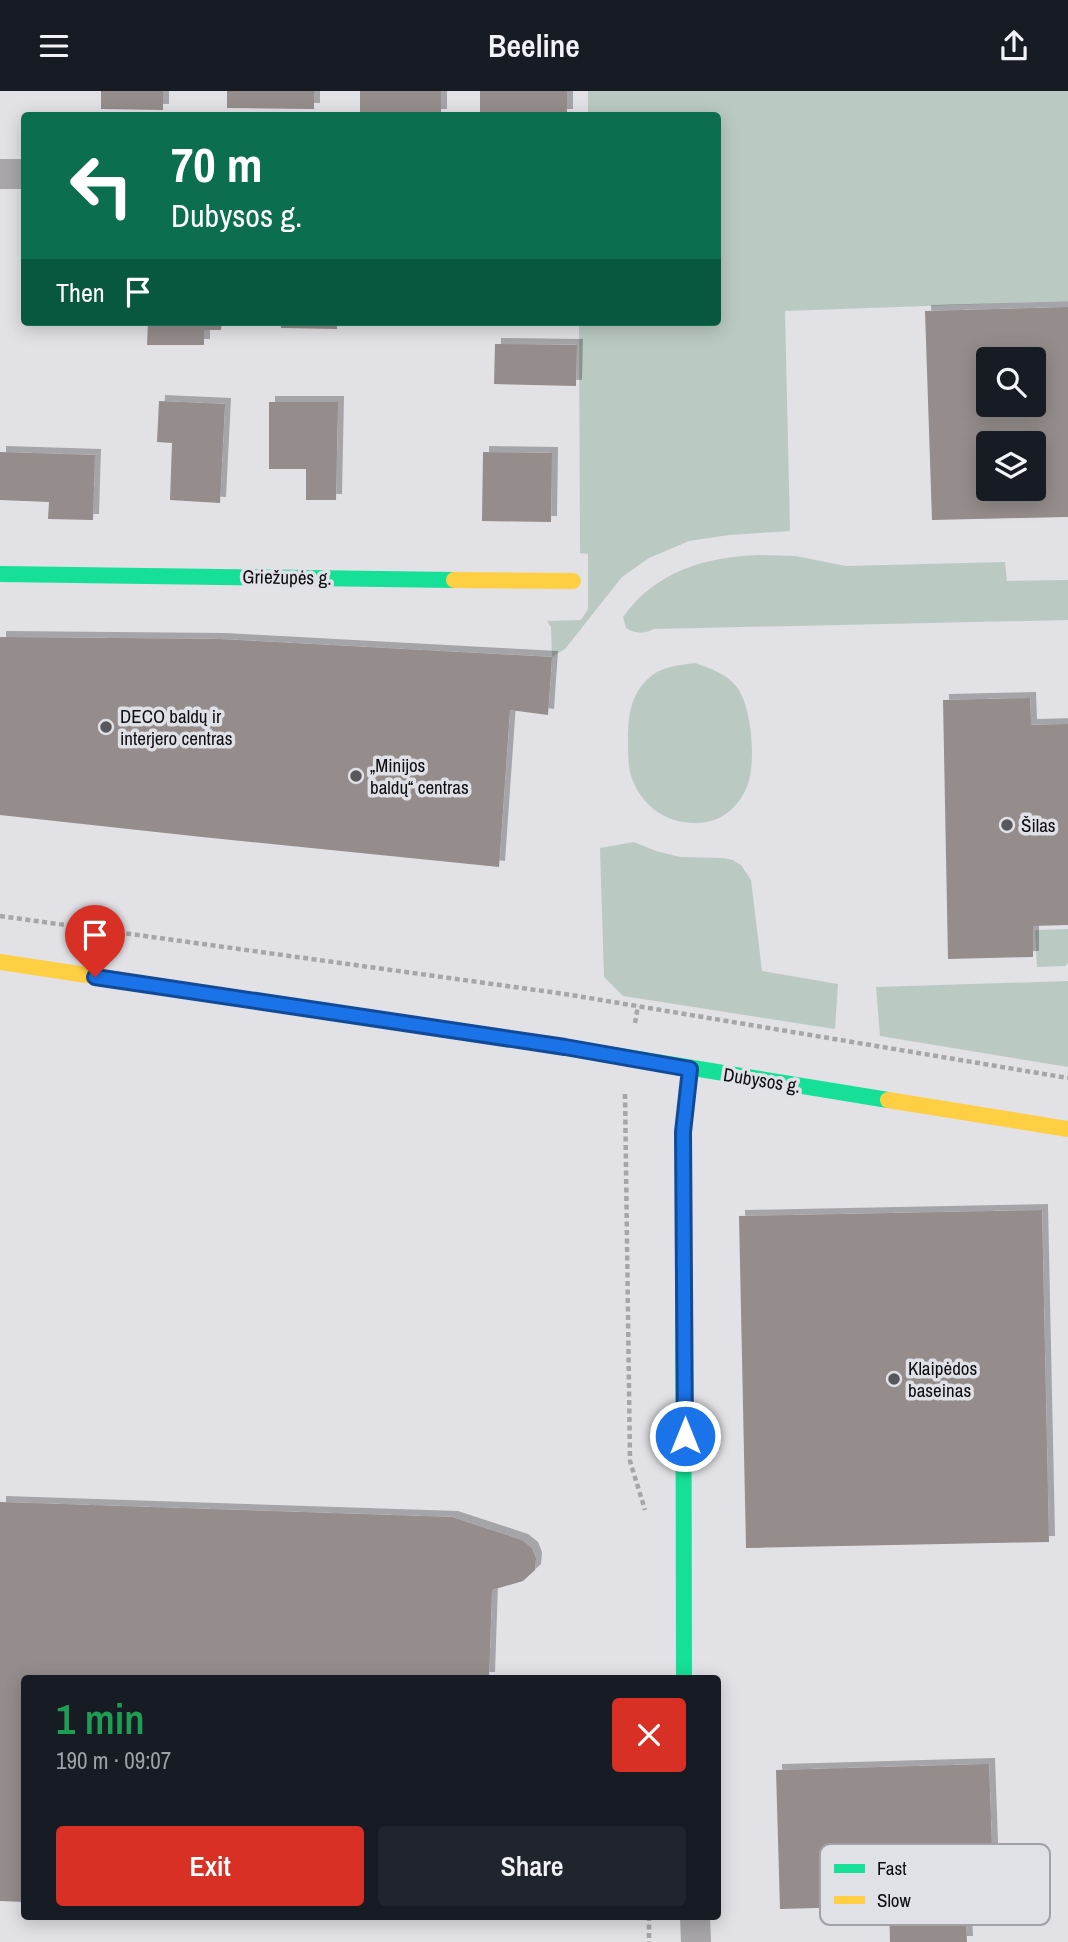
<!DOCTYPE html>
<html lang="en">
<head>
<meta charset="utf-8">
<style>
	:root { --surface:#171b24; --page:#20242c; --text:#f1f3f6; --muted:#9ea1a6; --accent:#d93025 }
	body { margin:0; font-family:"Archivo Narrow",sans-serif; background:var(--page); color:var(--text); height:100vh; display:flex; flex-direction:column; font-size:26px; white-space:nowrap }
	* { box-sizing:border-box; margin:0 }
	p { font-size:23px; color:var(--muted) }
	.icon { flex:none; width:38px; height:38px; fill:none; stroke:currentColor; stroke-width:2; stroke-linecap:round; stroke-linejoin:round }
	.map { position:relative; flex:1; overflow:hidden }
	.details { position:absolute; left:21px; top:1584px; width:700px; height:245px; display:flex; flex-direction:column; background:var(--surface); border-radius:7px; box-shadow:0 4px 18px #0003 }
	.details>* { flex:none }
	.banner { position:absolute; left:21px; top:21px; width:700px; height:214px; border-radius:7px; box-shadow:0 4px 18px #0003; background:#0b6e4f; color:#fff; overflow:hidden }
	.fabs { position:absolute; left:976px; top:256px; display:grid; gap:14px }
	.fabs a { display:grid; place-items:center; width:70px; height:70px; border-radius:7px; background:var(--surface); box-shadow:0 4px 18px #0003; font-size:35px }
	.pin { position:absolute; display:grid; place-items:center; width:60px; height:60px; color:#fff; margin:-72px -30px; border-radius:50% 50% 50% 0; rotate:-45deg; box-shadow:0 0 7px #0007 }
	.pin .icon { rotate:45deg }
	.me { position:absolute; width:77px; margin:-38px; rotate:0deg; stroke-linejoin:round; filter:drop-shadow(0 0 5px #0008) }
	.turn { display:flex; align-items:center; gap:24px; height:147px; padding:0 35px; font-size:32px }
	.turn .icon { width:91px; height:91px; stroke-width:2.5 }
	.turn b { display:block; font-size:49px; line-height:60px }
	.then { display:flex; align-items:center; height:66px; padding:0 35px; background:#0003; gap:14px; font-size:26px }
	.round { display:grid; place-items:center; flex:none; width:74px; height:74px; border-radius:7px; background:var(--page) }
	.headline { display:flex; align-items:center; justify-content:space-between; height:119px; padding:0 35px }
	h1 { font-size:42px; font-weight:600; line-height:52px; color:#1e9e55 }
	.primary-button { display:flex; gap:14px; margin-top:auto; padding:14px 35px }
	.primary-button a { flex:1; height:80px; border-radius:7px; background:var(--accent); color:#fff; font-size:28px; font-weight:600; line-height:80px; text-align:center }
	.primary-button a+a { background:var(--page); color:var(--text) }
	header { display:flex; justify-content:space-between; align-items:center; height:91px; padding:0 35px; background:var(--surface); font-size:32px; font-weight:600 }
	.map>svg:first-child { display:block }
</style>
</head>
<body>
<header><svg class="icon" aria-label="menu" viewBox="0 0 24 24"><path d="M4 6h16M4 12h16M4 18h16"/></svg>Beeline<svg class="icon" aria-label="share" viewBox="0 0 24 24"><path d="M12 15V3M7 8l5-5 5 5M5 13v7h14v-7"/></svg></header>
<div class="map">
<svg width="1068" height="1851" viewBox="0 0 1068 1851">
	<defs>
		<filter id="shadow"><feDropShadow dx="6" dy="-6" stdDeviation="0" flood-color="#0004"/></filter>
	</defs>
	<rect width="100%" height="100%" fill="#e1e1e6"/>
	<!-- green -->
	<g fill="#bacac2">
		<path d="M588,0H1068V210L785,220L790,440L729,444L689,450L649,467L622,486L565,558L552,566L551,536L547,530L581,529L588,518V463L580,462L579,231H718V24H588Z"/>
		<path d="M759,464L795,465L846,475L1005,471L1007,490L1068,489V529L654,538C644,543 635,543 626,537L623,526C656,480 705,466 759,464Z"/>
		<path d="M695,572C710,577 726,583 736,595C752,614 756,670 748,693C741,712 727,727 707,731C671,737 639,716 630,681C628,671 628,659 628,649C628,622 631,600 654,583C666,575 681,574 695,572Z"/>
		<path d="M634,751L656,760L680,766L723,767L733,769L741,774L751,789L762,880L838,893L835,938L623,905L604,886L600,757Z"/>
		<path d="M1068,838V872L1065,875L1037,876L1035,839Z"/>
		<path d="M1068,890V976L880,945L876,896Z"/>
	</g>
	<!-- building -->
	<g fill="#948d8c" fill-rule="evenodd" filter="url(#shadow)">
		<path d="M101,0H163V19L101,18Z"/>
		<path d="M227,0H314V18L227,17Z"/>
		<rect x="360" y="0" width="81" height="24"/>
		<rect x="480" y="0" width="87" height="24"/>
		<path d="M1068,216V426L932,429L925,220ZM989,268H1034V313H989ZM989,352H1034V397H989Z"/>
		<path d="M148,231H222L221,239H204V254H147Z"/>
		<path d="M281,231H337V238L281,237Z"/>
		<path d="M495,253L577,254L576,295L494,293Z"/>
		<path d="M159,310L225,313L220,412L170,409L172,352L157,351Z"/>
		<path d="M269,311H338L336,409H306V378H269Z"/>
		<path d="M0,361L95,364L93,429L48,428L49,411L0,409Z"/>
		<path d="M483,361L552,362L551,431L482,430Z"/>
		<path d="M0,546L219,548L552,566L548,624L510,619L499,776L202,746L0,724Z"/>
		<path d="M1030,607L1031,634L1068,633V834L1033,835V866L948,868L943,609Z"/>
		<path d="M1042,1119L1049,1451L746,1457L739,1125Z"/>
		<path d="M0,1411L452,1426L522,1449L532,1457L536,1467L535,1479L523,1490L492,1499L489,1587H24V1811L0,1810Z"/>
		<path d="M989,1673L994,1812L965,1813L967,1851H890L889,1815L780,1818L776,1679Z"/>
	</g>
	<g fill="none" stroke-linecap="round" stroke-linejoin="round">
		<!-- path -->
		<g stroke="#a6a5a7" stroke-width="4.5" stroke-dasharray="5 3.5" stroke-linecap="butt">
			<path d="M0,825L565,903L1068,987"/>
			<path d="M635,932L638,915"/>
			<path d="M625,1003L630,1370L645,1419"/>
			<path d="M649,1825V1851"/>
		</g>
		<!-- street -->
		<g stroke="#a8a6a8" stroke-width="30">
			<path d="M0,83H24"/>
			<path d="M695,1825L696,1851"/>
		</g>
		<!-- fast -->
		<g stroke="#16e098" stroke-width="16">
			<path d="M0,483L454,489"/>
			<path d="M342,923L565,956L888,1009"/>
			<path d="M684,1587L683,1041L690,978"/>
		</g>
		<!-- slow -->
		<g stroke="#ffcf43" stroke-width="16">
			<path d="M454,489L573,490"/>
			<path d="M0,871L342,923"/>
			<path d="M888,1009L1068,1038"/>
		</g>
	</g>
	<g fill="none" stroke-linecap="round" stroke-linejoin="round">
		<!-- route casing -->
		<g stroke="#114b97" stroke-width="18">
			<path id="route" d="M95,886L565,956L690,978L683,1041L685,1345"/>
		</g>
		<!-- route -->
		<use href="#route" stroke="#1a73e8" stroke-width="12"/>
	</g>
	<!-- markers -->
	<g fill="#58585c" stroke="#e0e0e7" stroke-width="2.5">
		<circle cx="106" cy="636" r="7"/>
		<circle cx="356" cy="685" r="7"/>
		<circle cx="1007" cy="734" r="7"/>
		<circle cx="894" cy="1288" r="7"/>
	</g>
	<g text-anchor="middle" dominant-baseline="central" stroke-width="7" stroke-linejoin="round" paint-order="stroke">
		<!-- street labels -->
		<g font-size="19" fill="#0e0e11" stroke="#e0e0e7">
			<text transform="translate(287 486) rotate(1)">Griežupės g.</text>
			<text transform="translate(762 989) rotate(9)">Dubysos g.</text>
		</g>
		<!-- poi labels -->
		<g font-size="19" fill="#0e0e11" stroke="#e0e0e7" text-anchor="start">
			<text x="120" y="625">DECO baldų ir<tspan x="120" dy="22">interjero centras</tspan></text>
			<text x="370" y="674">„Minijos<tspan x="370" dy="22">baldų“ centras</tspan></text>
			<text x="1021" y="734">Šilas</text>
			<text x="908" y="1277">Klaipėdos<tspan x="908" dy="22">baseinas</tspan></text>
		</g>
	</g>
	<!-- legend -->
	<rect x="820" y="1753" width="230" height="81" rx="10" fill="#e0e0e7" stroke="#a1a1a7" stroke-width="2"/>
	<rect x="834" y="1773" width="31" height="9" fill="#16e098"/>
	<rect x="834" y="1805" width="31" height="8" fill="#ffcf43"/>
	<g font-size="19" fill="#0e0e11">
		<text x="877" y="1784">Fast</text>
		<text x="877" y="1816">Slow</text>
	</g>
</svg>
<div class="fabs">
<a><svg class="icon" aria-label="search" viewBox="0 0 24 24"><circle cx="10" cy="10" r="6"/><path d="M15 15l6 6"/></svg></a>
<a><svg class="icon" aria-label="layers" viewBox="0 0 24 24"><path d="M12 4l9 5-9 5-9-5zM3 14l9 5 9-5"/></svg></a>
</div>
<div class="pin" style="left:95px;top:886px;background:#d93025"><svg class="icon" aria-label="arrive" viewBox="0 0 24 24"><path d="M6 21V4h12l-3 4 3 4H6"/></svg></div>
<svg class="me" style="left:685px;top:1345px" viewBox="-20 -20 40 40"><circle r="17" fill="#1a73e8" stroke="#fff" stroke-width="3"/><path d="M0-11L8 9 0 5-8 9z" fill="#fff"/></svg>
<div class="banner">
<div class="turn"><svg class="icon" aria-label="left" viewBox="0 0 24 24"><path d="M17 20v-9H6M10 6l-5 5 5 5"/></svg><div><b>70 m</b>Dubysos g.</div></div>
<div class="then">Then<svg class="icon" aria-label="arrive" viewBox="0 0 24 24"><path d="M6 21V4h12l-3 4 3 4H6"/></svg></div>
</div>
<section class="details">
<div class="headline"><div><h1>1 min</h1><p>190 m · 09:07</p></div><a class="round" style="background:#d93025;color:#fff"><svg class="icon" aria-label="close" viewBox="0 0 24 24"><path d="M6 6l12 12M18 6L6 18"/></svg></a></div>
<div class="primary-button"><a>Exit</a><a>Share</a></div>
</section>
</div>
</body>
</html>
